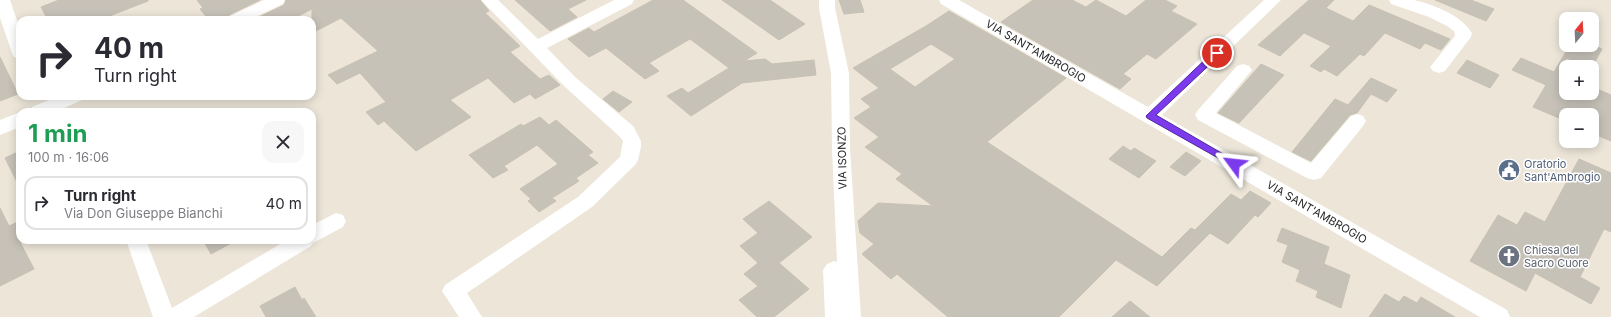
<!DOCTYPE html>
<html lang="en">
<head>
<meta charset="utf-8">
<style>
	:root { --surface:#fff; --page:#f7f7f7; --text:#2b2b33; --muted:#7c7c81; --line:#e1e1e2 }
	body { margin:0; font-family:Inter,sans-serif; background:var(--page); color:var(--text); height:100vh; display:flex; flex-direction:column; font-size:15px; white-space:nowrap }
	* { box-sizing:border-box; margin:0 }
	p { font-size:13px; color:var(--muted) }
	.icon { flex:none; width:22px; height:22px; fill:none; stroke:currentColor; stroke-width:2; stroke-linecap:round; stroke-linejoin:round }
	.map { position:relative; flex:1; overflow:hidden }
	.details { position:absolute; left:16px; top:108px; width:300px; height:136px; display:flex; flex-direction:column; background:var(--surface); border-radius:12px; box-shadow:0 2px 10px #0003 }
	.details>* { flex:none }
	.banner { position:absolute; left:16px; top:16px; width:300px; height:84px; border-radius:12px; box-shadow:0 2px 10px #0003; background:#fff; color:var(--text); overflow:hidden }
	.needle { width:26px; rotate:18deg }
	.controls { position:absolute; left:1559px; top:12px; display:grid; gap:8px }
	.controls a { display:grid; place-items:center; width:40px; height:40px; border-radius:8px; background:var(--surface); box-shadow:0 2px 10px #0003; font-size:20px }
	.pin { position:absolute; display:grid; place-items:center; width:34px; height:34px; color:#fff; margin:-17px; border:2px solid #fff; border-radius:50%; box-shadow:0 1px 4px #0007 }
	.me { position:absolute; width:44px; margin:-22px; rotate:300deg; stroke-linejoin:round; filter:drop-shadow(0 0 3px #0008) }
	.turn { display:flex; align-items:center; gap:14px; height:84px; padding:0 12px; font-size:18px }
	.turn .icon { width:52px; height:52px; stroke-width:2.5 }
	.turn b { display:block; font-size:28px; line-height:34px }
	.round { display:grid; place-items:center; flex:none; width:42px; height:42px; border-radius:12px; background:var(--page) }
	.head { display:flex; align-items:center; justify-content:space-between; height:68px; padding:0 12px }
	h1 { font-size:24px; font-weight:700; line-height:30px; color:#1e9e55 }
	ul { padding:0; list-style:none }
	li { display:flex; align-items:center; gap:12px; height:54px; margin:0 8px 6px; padding:0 4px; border:2px solid var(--line); border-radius:12px }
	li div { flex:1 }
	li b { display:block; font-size:15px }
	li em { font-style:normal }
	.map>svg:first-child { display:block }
</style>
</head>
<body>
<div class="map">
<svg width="1611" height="317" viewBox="0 0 1611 317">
	<rect width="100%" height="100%" fill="#ece5d8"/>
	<!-- building -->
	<g fill="#c7c2b8" stroke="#c7c1b2" fill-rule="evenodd">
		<path d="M59,0H148V1L99,20H48L41,7Z"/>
		<path d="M197,0H260L229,15L227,20H209L200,9L203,8Z"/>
		<path d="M286,0H480L489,11L485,13L520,46L510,52L540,79L549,75L560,85L535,99L530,94L514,103L488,78L450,100L471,117L416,151L384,121L378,125L366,112L386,102L360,73L337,84L328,75L378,51L341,18L312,33V9L290,20H253L284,5Z"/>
		<path d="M515,0H586L568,9L577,17L550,31Z"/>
		<path d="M653,0H683L757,53L744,61L765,59L772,64L814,60L816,75L742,83L691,116L667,96L682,88L688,93L729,68L690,39L649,63L659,71L645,79L606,48L589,57L568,39L589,28L594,32Z"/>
		<path d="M722,0H770L805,24L779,40Z"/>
		<path d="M839,0H860L864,12L844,14Z"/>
		<path d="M1033,0H1072L1086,7L1096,0L1126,16L1146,0H1165L1177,6L1171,11L1197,24L1156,59L1147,54L1123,74L1131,79L1120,89L1001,22Z"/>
		<path d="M1309,0H1334L1326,8L1353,21L1369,5L1450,39L1441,50L1425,43L1420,49L1385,33L1364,56L1360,54L1337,76L1324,69L1321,72L1310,66L1331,46L1304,33L1280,56L1258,45Z"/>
		<path d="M1435,0H1471L1494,9L1486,21Z"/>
		<path d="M949,11L1066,78L987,142L1162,257L1191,228L1195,230L1231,194L1241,200L1250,191L1271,203L1258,217L1255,215L1228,244L1210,233L1157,286L1116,260L1059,317H948L897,274L891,279L862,254L874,244L860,233L858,221L878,203L933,206L896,179L902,174L865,147L879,137L854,118L871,107L861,99L879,88L853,68L926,26ZM931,44L955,59L915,87L890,69Z"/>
		<path d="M1570,45H1593L1602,49L1592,67L1566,58V93H1592V87L1611,95V141L1592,133V115H1566V121L1533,107L1546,85L1512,70L1521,58L1554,72Z"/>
		<path d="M0,57L18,94L0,101Z"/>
		<path d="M1467,60L1499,75L1490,88L1457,73Z"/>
		<path d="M1261,64L1284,75L1239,123L1218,113Z"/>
		<path d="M1371,78L1397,90L1387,102L1371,94L1357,113L1350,115L1311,161L1292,152L1335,99L1348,105Z"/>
		<path d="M613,91L632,102L619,112L603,99Z"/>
		<path d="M540,117L549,125L556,120L593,152L588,155L598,163L576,178L579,181L552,198L556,201L539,212L528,201L531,199L520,189L558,164L537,145L504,166L508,170L493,178L469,155L521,124L523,126Z"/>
		<path d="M1123,146L1131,151L1134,148L1156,161L1139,178L1109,159Z"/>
		<path d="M20,151V188L5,158Z"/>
		<path d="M1186,152L1201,161L1185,176L1170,167Z"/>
		<path d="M1579,159L1611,173V232L1604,229L1580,277L1600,288L1591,304L1535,273L1526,291L1470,261L1498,215L1517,225L1525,212L1545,222Z"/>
		<path d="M769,201L812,237L779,263L809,289L774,317H757L739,300L758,286L744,274L758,263L740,246L758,233L743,219Z"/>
		<path d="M0,208L9,226L20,221V242L34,269L0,286Z"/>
		<path d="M1282,228L1329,247L1324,264L1350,275L1341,308L1316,297L1318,291L1296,281L1300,270L1282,262L1288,245L1277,241Z"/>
		<path d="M203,240H237L211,254Z"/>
		<path d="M295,287L302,300L304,298L316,317H266L260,306Z"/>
		<path d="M1385,294L1399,302L1404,296L1417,303L1421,297L1455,317H1369Z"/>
		<path d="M1130,301L1150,317H1112Z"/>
	</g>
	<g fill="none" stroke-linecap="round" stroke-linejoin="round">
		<!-- minor -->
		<g fill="#fff" fill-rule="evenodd">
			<path d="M0,0H10L20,29V59L14,57L12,53L0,18Z"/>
			<path d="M264,0H285L283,4L249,20H228L230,16Z"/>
			<path d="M481,0H498L538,39L614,0H634L632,4L547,48L575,77L633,126L641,141V147L638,160L635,165L592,207L467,293L482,317H459L442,291L445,285L578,197L620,157L623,141L619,136L563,85Z"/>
			<path d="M819,0H835V8L849,73L850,149L861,317H825L823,270L827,264L834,261L837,262L832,149L831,73L819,8Z"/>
			<path d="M939,0H959L1148,107L1264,0H1281L1162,115L1507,310L1510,317H1480L941,4Z"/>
			<path d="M1389,0C1397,0 1406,0 1414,0C1435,5 1461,15 1472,33L1471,37L1445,71L1439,73L1433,71L1430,67L1455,36L1454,31L1447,26L1429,17L1391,4Z"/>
			<path d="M1243,64L1249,66L1252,70L1216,113L1311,163L1351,116L1357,114L1363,116L1366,121L1363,126L1321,178L1314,180L1307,178L1198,120L1195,115L1198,110L1237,66Z"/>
			<path d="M59,96H85L82,100L55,112H29L32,107Z"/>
			<path d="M20,112V127L0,135V120Z"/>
			<path d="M336,213L343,215L346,221L343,227L313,243L311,246L194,317H153L126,240H146L172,308L287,240H312V225Z"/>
		</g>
	</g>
	<!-- route -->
	<path fill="#7c3aed" stroke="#51269a" d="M1217,50L1221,53L1220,55L1156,115L1237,162L1238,164L1237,166L1234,167L1147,118L1146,116L1214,51Z"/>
	<!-- icons -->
	<defs>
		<g id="civic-disc" transform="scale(1.15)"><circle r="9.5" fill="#5c6f8a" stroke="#fff"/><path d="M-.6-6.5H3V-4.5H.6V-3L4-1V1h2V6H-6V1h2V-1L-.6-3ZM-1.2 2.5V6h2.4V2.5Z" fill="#fff"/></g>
		<g id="church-disc" transform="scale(1.15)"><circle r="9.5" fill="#6b7280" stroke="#fff"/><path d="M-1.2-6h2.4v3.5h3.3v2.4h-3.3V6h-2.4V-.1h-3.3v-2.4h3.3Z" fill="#fff"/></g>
	</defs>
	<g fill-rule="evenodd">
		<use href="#civic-disc" x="1509" y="170"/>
		<use href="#church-disc" x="1509" y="256"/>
	</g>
	<g text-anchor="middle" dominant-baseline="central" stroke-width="3" stroke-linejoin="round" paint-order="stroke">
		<!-- street labels -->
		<g font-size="11" fill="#282828" stroke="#fff">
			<text transform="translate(1036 51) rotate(30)">VIA SANT'AMBROGIO</text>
			<text transform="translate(842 158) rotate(-91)">VIA ISONZO</text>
			<text transform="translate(1317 212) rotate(30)">VIA SANT'AMBROGIO</text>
		</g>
		<!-- service labels -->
		<g font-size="11" fill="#4e5e75" stroke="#fff" text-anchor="start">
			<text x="1524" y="164">Oratorio<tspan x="1524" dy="13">Sant'Ambrogio</tspan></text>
		</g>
		<!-- worship labels -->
		<g font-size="11" fill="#5b616d" stroke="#fff" text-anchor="start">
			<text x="1524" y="250">Chiesa del<tspan x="1524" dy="13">Sacro Cuore</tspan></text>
		</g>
	</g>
</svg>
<div class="controls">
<a><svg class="needle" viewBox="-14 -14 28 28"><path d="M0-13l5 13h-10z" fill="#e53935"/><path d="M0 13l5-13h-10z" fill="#7c7c81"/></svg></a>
<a>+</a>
<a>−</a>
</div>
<div class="pin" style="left:1217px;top:53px;background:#d93025"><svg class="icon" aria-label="arrive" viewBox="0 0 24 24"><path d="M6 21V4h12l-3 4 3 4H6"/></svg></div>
<svg class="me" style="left:1234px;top:164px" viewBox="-20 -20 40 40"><path d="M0-17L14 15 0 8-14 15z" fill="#7c3aed" stroke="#fff" stroke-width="4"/></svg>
<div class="banner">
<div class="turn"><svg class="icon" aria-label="right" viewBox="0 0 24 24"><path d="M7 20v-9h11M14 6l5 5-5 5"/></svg><div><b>40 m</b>Turn right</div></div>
</div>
<section class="details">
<div class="head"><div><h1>1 min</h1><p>100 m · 16:06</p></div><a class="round"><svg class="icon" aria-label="close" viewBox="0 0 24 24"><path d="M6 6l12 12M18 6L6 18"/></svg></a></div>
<ul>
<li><svg class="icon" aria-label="right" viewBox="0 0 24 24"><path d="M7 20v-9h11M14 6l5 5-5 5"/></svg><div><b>Turn right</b><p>Via Don Giuseppe Bianchi</p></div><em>40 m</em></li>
</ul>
</section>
</div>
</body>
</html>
